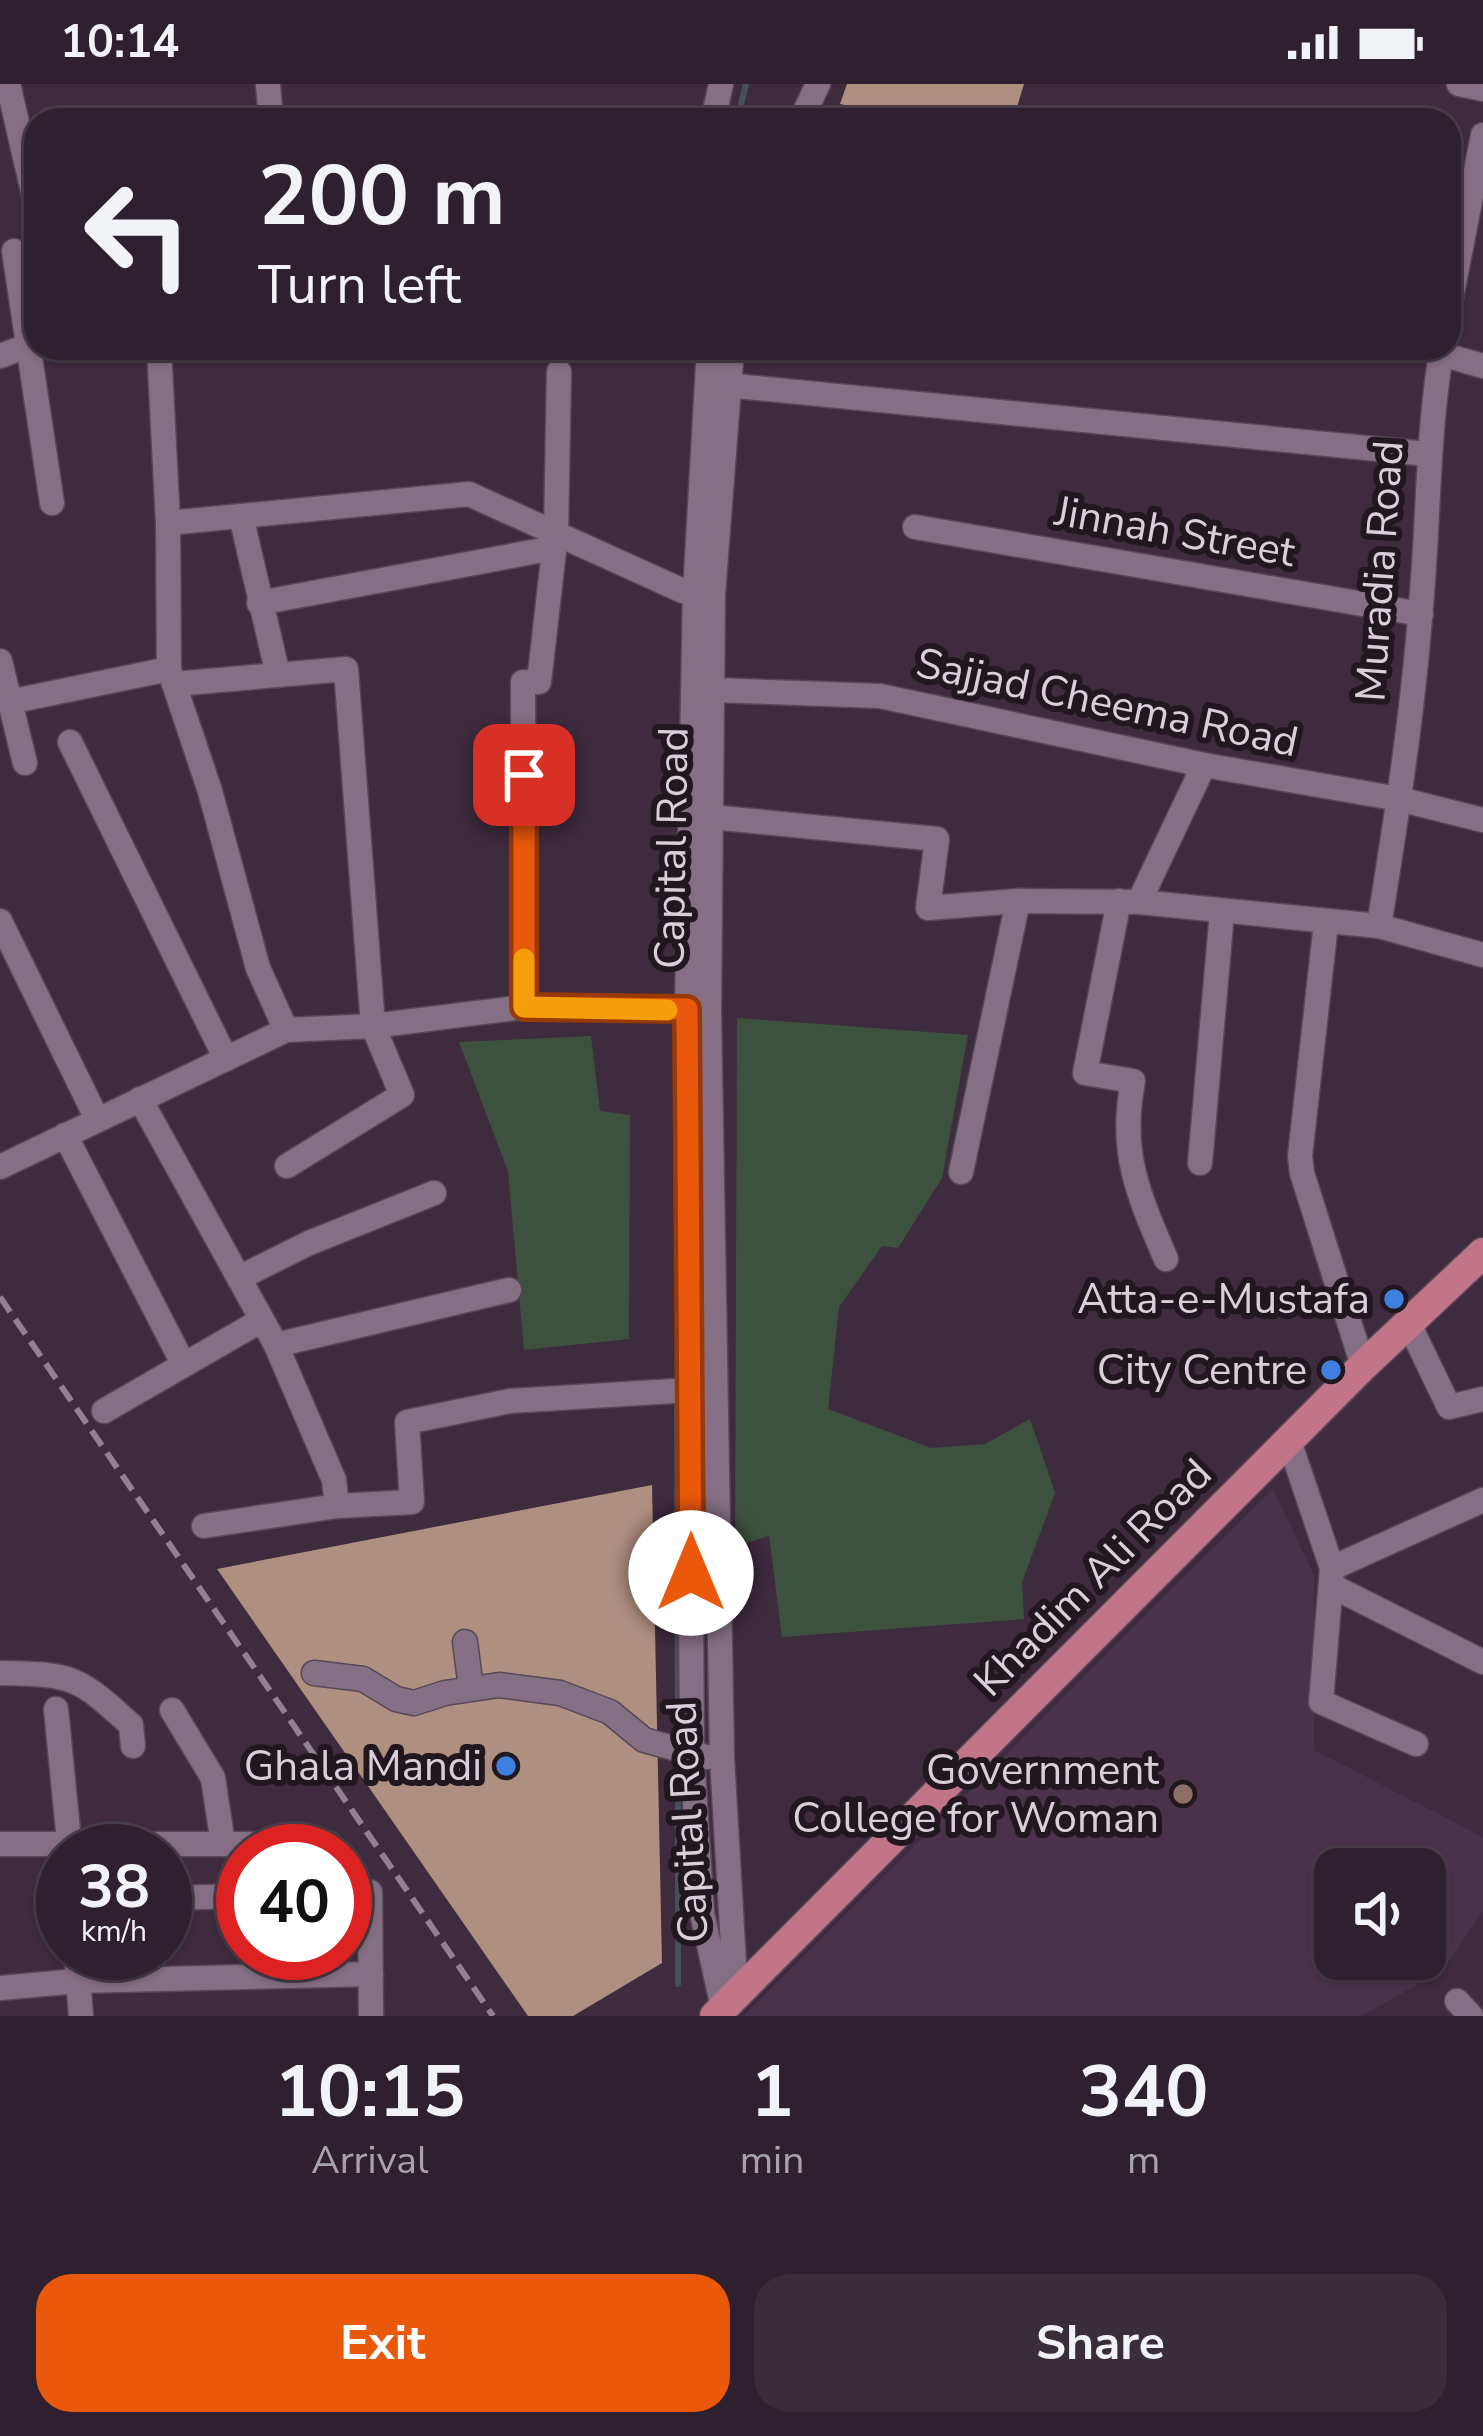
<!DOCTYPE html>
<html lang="en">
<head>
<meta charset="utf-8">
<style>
	:root { --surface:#2e202e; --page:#3a2d3a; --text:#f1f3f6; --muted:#a7a3aa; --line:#493e4a; --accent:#ea580c }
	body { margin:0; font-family:"Nunito Sans",sans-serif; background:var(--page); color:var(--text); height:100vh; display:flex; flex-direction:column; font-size:45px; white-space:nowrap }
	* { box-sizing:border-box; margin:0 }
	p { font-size:39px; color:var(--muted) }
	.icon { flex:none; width:66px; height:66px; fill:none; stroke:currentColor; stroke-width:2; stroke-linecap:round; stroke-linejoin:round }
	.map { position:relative; height:1932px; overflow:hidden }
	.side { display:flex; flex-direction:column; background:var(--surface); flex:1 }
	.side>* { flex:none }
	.guide { position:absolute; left:24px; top:24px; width:1437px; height:252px; border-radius:36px; box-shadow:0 3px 9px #0004,0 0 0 3px var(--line); background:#2e202e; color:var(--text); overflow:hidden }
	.controls { position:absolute; left:1314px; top:1764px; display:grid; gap:24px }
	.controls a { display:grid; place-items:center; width:132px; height:132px; border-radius:24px; background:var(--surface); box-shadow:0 3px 9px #0004,0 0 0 3px var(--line); font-size:60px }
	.speed { position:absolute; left:36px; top:1740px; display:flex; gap:24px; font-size:60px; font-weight:700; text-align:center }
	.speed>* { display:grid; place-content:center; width:156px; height:156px; border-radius:50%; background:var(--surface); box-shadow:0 3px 9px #0004,0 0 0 3px var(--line); line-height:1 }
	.speed small { font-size:30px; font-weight:400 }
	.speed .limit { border:18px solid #d22; background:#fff; color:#111 }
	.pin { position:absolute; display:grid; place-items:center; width:102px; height:102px; color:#fff; margin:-51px; border-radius:24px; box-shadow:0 6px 18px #0006 }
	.me { position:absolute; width:132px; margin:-66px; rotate:0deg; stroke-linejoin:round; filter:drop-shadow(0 0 9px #0008) }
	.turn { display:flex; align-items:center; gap:42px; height:252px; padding:0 36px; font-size:54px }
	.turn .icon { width:156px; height:156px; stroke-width:2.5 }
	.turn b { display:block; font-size:84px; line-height:102px }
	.eta { display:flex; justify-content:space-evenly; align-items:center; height:204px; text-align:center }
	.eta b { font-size:72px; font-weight:700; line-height:84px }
	.action { display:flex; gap:24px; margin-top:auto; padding:24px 36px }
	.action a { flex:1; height:138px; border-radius:36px; background:var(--accent); color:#fff; font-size:48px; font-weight:700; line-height:138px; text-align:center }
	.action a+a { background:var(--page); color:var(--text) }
	.status { display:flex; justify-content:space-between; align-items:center; height:84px; padding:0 60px; background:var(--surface); direction:ltr }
	.status svg { height:33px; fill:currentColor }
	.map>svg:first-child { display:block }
</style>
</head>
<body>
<div class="status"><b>10:14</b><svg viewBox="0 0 49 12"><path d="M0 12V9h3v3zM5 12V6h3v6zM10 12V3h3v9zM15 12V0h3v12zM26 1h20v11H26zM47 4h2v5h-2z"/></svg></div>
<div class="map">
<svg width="1483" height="1932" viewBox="0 0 1483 1932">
	<rect width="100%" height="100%" fill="#3e2b3e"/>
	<!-- built -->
	<path fill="#4a334a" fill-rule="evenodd" d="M1273,1405L1314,1491V1666L1483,1753V1827L1442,1887L1361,1932H743ZM1335,1785H1425V1875H1335Z"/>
	<!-- green -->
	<g fill="#3d523e">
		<path d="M737,934L968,951L942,1094L898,1164L882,1162L839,1223L828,1325L931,1364L985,1360L1030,1335L1055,1409L1022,1498L1024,1535L782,1553L769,1452L735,1463Z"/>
		<path d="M591,952L600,1027L630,1031L629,1255L524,1266L508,1087L459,958Z"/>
	</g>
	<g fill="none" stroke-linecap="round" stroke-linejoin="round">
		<!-- stream -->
		<g stroke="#43515b" stroke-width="6">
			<path d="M737,36L746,0"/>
			<path d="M677,1316L678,1657"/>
			<path d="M678,1670V1900"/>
		</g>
	</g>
	<!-- building -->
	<g fill="#af8f80">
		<path d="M847,0H1024L1013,36H917L840,20Z"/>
		<path d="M652,1401L662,1879L573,1932H528L217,1485Z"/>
	</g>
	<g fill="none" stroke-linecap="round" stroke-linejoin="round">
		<!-- minor casing -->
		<g stroke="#574757" stroke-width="27">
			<g id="minor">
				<path d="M8,0L36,120"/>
				<path d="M268,0L271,36"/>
				<path d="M1459,0L1483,5"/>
				<path d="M713,36L721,0"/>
				<path d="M801,36L818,0"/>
				<path d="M14,167L52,419"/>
				<path d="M1449,224L1483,51"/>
				<path d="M159,264L168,439L169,585L210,707L258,884L286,946"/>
				<path d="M709,264L695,509L687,925L692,1672L702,1829L723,1924"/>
				<path d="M732,264L713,510L709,927L722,1674L736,1913"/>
				<path d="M1441,270L1483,282"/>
				<path d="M0,272L36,259"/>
				<path d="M726,301L1428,370"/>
				<path d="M241,432L278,591"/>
				<path d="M168,439L469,410L683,507L707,510"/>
				<path d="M915,443L1421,530"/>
				<path d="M259,519L554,464"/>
				<path d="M0,577L25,679"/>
				<path d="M174,600L346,585L373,942L402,1011L287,1082"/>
				<path d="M713,606L880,612L1204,681L1399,715L1483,736"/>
				<path d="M9,618L169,585"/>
				<path d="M70,658L226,975"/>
				<path d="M711,733L937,755L928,824L1018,817L1139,818L1379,842L1483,871"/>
				<path d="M1119,817L1085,989L1133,997C1119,1068 1138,1110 1166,1175"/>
				<path d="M1139,818L1204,681"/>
				<path d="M0,837L97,1035"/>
				<path d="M1326,839L1300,1072L1302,1089L1363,1282"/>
				<path d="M1379,842C1396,736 1413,629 1421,521C1429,435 1427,350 1442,264"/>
				<path d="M524,923L523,598H539L556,449L559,288"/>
				<path d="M140,1015L276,1261L334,1396L337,1422"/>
				<path d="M65,1051L184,1281"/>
				<path d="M1200,1079L1222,828"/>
				<path d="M0,1083L286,946L373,942L524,923L703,926"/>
				<path d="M961,1088L1018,817"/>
				<path d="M239,1194L309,1159L434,1109"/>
				<path d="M1408,1238L1449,1323L1483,1315"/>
				<path d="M276,1261L509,1206"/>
				<path d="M104,1327L262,1236"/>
				<path d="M1289,1357L1332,1484L1321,1618L1416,1660"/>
				<path d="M204,1442L337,1422L412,1418L407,1338L510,1317L690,1306"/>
				<path d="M1332,1484L1483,1416"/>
				<path d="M1332,1502L1483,1578"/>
				<path d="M465,1558L471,1604"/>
				<path d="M1,1589C74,1590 78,1593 131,1641L133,1662"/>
				<path d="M314,1589L363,1595L396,1615L414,1619L445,1609L499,1601L560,1609L610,1628L644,1656L707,1673"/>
				<path d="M56,1625L70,1767"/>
				<path d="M172,1626L213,1694L223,1760"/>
				<path d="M0,1760H330"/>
				<path d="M345,1809L370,1808L371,1932"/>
				<path d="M165,1814L243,1812"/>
				<path d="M76,1869L81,1932"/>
				<path d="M0,1904L78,1897L371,1890"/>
				<path d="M1457,1917L1471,1932"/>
			</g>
		</g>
		<!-- major casing -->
		<g stroke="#574757" stroke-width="33">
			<path id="major" d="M715,1932L1363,1282L1483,1169"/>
		</g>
		<!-- minor -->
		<use href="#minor" stroke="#856f84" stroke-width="24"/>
		<!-- major -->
		<use href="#major" stroke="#c27588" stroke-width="30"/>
		<!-- rail -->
		<path stroke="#918291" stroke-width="6" stroke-dasharray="18 9" stroke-linecap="butt" d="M0,1213L493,1932"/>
	</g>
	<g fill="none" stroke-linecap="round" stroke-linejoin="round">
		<!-- route casing -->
		<g stroke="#983908" stroke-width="30">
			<path id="route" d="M524,691V923L687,925L691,1489"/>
		</g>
		<!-- route -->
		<use href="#route" stroke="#ea580c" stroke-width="21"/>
		<!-- slow -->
		<path stroke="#f59e0b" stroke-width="21" d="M524,875V923L667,926"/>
	</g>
	<!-- markers -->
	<g fill="#3f7fe0" stroke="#20171f" stroke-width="4.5">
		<circle cx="1394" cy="1215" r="12"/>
		<circle cx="1331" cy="1286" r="12"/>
		<circle cx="506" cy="1682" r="12"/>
	</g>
	<circle fill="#8d6e63" stroke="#20171f" stroke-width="4.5" cx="1183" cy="1710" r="12"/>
	<g text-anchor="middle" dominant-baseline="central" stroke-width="12" stroke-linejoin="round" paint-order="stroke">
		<!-- street labels -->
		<g font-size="42" fill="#daceda" stroke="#20171f">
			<text transform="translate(1175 448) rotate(10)">Jinnah Street</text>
			<text transform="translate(1380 487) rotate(-86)">Muradia Road</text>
			<text transform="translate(1107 619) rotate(12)">Sajjad Cheema Road</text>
			<text transform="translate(672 764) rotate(-89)">Capital Road</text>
			<text transform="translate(1093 1494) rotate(-45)">Khadim Ali Road</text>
			<text transform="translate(688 1738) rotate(-93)">Capital Road</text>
		</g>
		<!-- poi labels -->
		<g font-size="42" fill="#daceda" stroke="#20171f" text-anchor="end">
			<text x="1370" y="1215">Atta-e-Mustafa</text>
			<text x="1307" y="1286">City Centre</text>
			<text x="482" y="1682">Ghala Mandi</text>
			<text x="1159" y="1686">Government<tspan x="1159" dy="48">College for Woman</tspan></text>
		</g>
	</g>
</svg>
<div class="controls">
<a><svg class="icon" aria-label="sound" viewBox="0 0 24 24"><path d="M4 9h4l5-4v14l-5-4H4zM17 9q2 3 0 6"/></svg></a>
</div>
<div class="speed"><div>38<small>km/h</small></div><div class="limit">40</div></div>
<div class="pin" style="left:524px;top:691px;background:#d93025"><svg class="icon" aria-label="arrive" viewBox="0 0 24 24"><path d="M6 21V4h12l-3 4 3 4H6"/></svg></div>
<svg class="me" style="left:691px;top:1489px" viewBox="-20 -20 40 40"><circle r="19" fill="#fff"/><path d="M0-13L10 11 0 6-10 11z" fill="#ea580c"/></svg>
<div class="guide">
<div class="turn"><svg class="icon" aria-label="left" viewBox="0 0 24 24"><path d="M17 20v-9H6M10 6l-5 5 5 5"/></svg><div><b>200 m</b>Turn left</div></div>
</div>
</div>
<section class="side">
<div class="eta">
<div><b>10:15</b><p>Arrival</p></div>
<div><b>1</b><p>min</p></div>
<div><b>340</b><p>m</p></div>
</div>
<div class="action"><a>Exit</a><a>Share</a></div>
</section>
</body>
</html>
